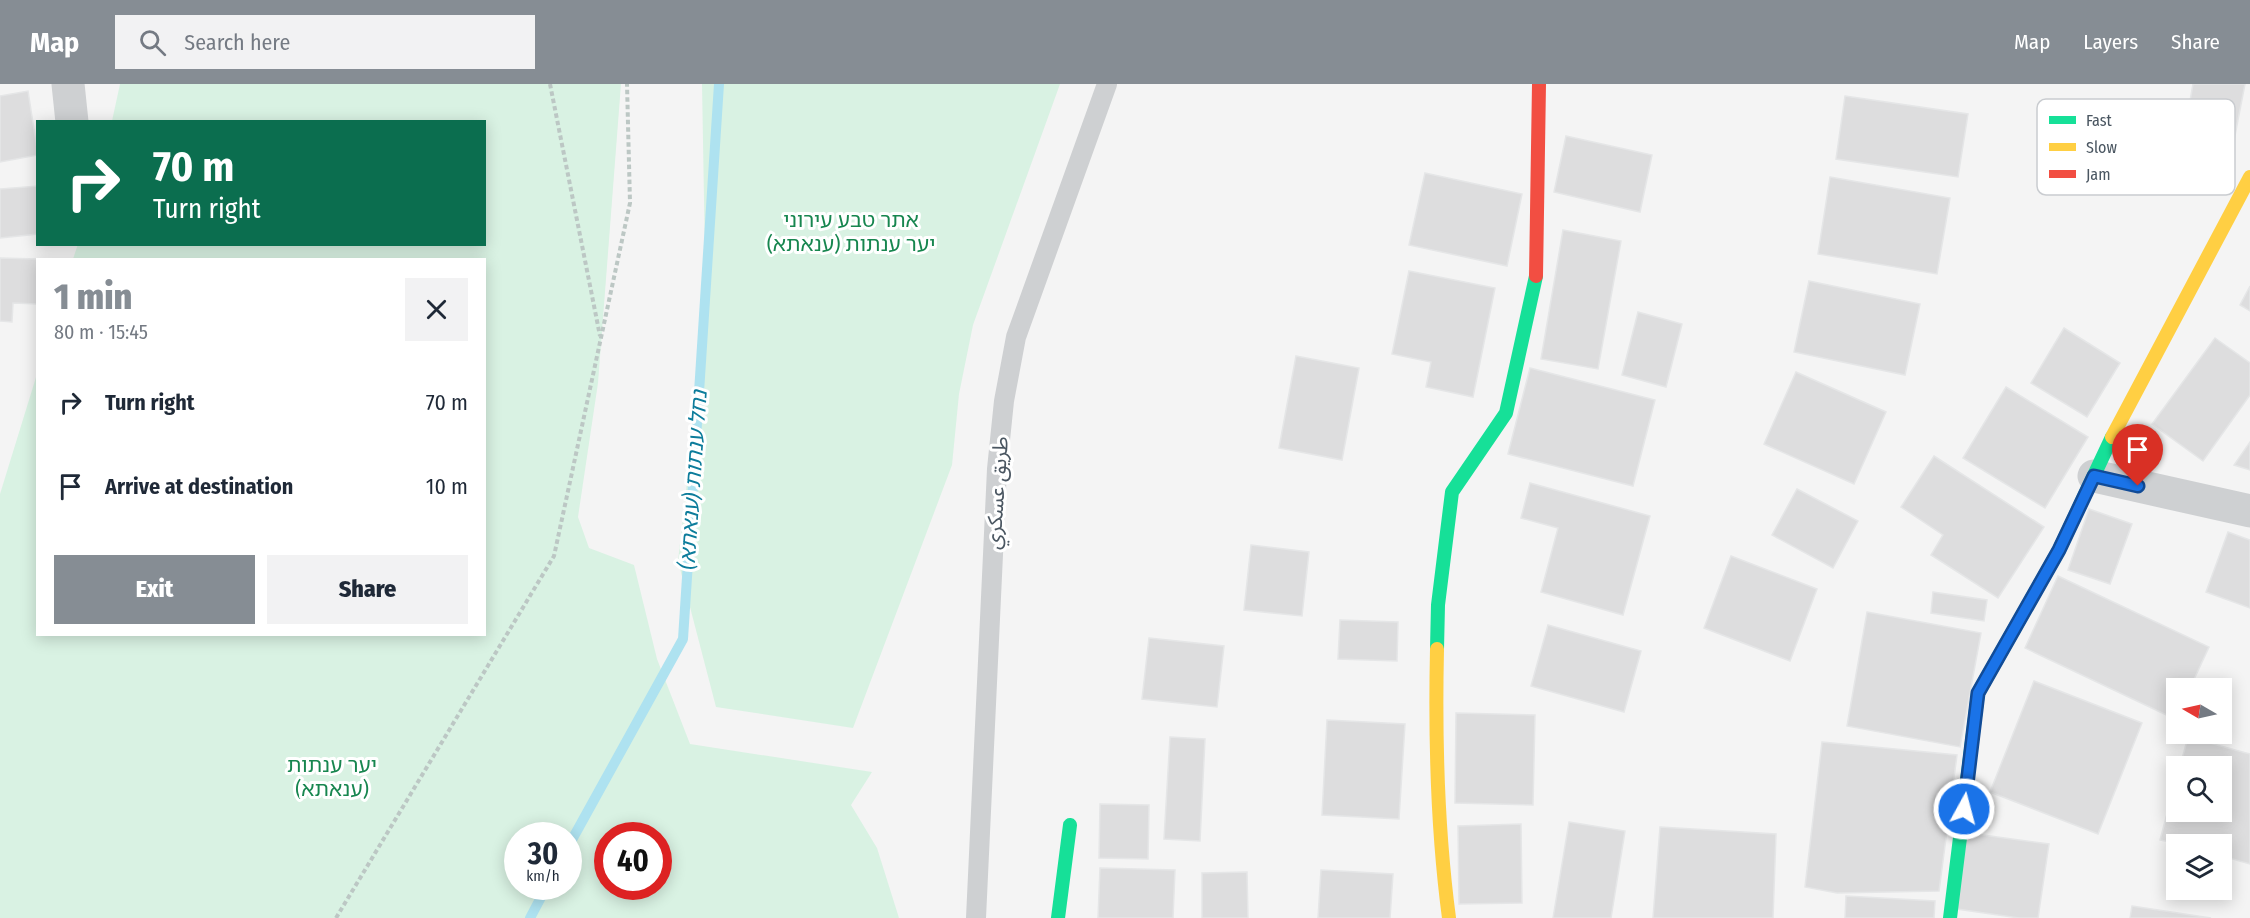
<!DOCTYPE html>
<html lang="en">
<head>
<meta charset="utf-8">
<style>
	:root { --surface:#fff; --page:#f2f2f3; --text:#1f2937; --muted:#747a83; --accent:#868d94 }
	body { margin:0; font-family:"Fira Sans Condensed","Noto Sans Arabic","Noto Sans Hebrew",sans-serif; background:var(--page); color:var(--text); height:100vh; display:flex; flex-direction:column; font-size:22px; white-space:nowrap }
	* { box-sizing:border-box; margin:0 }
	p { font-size:20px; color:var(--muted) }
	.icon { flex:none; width:33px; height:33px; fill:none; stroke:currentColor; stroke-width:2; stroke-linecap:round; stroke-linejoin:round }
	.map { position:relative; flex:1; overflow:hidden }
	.details { position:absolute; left:36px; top:174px; width:450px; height:378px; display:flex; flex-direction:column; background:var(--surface); border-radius:0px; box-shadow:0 3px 15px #0003 }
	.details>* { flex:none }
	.guide { position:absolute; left:36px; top:36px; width:450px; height:126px; border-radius:0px; box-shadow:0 3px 15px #0003; background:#0b6e4f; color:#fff; overflow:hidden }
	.needle { width:39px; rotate:279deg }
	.controls { position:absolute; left:2166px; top:594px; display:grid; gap:12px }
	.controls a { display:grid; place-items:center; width:66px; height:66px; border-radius:0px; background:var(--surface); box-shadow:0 3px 15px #0003; font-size:30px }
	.speed { position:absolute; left:504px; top:738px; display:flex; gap:12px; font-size:30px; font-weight:700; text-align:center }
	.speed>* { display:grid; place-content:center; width:78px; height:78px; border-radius:50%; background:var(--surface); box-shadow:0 3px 15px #0003; line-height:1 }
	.speed small { font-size:15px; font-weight:400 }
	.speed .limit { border:9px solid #d22; background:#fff; color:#111 }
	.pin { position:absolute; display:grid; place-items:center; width:51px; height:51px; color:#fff; margin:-62px -26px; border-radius:50% 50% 50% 0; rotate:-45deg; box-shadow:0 0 6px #0007 }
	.pin .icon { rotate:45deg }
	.me { position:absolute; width:66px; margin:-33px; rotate:7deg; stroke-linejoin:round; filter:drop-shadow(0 0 4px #0008) }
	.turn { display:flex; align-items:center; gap:21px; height:126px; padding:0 18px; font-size:27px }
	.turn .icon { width:78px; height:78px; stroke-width:2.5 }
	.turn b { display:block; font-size:42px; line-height:51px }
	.round { display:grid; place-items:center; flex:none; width:63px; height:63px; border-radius:0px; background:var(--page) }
	.overview { display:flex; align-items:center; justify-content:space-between; height:102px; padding:0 18px }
	h1 { font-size:36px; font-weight:800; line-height:45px; color:var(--accent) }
	.button { display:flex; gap:12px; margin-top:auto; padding:12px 18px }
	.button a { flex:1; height:69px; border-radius:0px; background:var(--accent); color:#fff; font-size:24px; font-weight:800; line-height:69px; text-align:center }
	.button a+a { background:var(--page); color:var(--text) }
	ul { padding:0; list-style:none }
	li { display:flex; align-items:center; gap:18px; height:84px; padding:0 18px }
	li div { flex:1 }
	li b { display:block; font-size:22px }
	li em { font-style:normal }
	header { display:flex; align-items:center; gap:36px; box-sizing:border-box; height:84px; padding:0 30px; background:var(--accent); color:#fff }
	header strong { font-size:28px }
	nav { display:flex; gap:33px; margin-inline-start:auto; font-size:21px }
	.search { width:420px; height:54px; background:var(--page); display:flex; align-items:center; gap:15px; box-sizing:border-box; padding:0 21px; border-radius:0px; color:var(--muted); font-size:22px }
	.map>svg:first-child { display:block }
</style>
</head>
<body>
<header>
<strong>Map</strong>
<div class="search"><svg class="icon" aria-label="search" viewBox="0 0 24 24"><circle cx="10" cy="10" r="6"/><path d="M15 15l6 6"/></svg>Search here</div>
<nav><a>Map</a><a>Layers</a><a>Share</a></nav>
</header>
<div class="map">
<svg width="2250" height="834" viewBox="0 0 2250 834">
	<rect width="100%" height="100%" fill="#f4f4f4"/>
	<!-- green -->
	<g fill="#d9f2e3" fill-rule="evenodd">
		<path d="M120,0H621L598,299L578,433L589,464L634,481L657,575L690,660L872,688L851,721L877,764L899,834H0V410L37,290L38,550H484V176L73,175L78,160H484V38L112,37ZM518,752H568V802H518ZM608,752H658V802H608Z"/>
		<path d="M702,0H1060L973,241L959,310L952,381L853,644L716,623L678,477L706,230Z"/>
	</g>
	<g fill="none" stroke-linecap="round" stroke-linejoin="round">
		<!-- stream -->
		<g stroke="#aee2f0" stroke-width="10">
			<path d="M568,763L683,555L719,0"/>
			<path d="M530,834L547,802"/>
		</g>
	</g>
	<!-- building -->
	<g fill="#ddddde" stroke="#e5e6e7" stroke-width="1.5">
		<path d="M2193,0H2245L2226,98L2177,90Z"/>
		<path d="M28,7L38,71L0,78V12Z"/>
		<path d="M1845,12L1968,30L1958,93L1836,75Z"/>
		<path d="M1566,52L1652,71L1640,128L1554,108Z"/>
		<path d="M1425,89L1522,110L1507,182L1409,161Z"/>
		<path d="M1830,93L1950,114L1937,190L1818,170Z"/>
		<path d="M38,102V150L0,154V105Z"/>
		<path d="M1563,146L1621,157L1598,285L1541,275Z"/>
		<path d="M0,174L38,175L37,220L13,219L12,238L0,237Z"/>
		<path d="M1409,187L1495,204L1473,313L1426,303L1431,278L1392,270Z"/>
		<path d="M1809,197L1920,220L1905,291L1794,268Z"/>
		<path d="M2250,202V227L2240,221Z"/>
		<path d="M1638,228L1682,240L1666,303L1622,291Z"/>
		<path d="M2064,244L2120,279L2087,333L2031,299Z"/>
		<path d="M2215,254L2250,279V311L2203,377L2152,340Z"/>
		<path d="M1296,272L1359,284L1342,376L1279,364Z"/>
		<path d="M1530,284L1655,316L1633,402L1508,370Z"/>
		<path d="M1796,288L1886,328L1854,400L1764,360Z"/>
		<path d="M2006,303L2088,353L2045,424L1963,374Z"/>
		<path d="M2250,358V386L2234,381Z"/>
		<path d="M1934,372L2044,443L1998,514L1931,471L1943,451L1901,423Z"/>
		<path d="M1530,399L1650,432L1623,531L1541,508L1558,444L1521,434Z"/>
		<path d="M1797,405L1858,437L1833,484L1772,451Z"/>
		<path d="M2089,425L2132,440L2110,500L2068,486Z"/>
		<path d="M2228,448L2250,456V524L2206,508Z"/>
		<path d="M1251,461L1309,468L1302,532L1244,526Z"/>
		<path d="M1731,472L1817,505L1790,577L1704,544Z"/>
		<path d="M2058,492L2209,563L2190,604H2176L2175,635L2025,564Z"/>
		<path d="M1933,508L1987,516L1984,537L1931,529Z"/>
		<path d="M1867,528L1981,549L1960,663L1847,642Z"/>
		<path d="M1340,536L1398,538L1397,577L1338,575Z"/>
		<path d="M1548,541L1641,567L1624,628L1531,602Z"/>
		<path d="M1149,554L1224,562L1217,623L1142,615Z"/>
		<path d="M2034,597L2142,639L2098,750L1990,708Z"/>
		<path d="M1456,629L1535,631L1533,721L1455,719Z"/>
		<path d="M1327,636L1405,640L1399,735L1322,731Z"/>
		<path d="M1170,653L1205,655L1200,757L1164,755Z"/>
		<path d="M2188,653L2250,670V780L2222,772V760H2179L2160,756L2176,696V728H2222V682H2180Z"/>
		<path d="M1822,658L1957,671L1939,807L1837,809L1805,803Z"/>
		<path d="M1100,720L1149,721L1148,775L1099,774Z"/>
		<path d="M1569,738L1625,747L1611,834H1553Z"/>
		<path d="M1521,740L1522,819L1459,820L1458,742Z"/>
		<path d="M1660,743L1776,750L1773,834H1653Z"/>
		<path d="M1961,748L2049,760L2038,834H2019L1950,824Z"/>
		<path d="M1100,784L1175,786L1173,834H1098Z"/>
		<path d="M1321,786L1393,790L1390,834H1318Z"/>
		<path d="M1247,788L1248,834H1202V789Z"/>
		<path d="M1846,812L1935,817L1934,834H1845Z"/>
		<path d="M2132,822L2211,834H2130Z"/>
	</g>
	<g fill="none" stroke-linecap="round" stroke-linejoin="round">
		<!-- path -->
		<g stroke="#bcc7c4" stroke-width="4" stroke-dasharray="4.5 3" stroke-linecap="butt">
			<path d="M550,0L600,252"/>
			<path d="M336,834L554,472L630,119L627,0"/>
		</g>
		<!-- lane -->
		<path stroke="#ced0d2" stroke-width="20" d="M976,834L997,385L1004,317L1016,253L1107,0"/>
		<!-- street -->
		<g stroke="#ced0d2" stroke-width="33">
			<path d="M68,0L72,38"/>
			<path d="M2094,392L2250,427"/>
		</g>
		<!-- fast -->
		<g stroke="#16e098" stroke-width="14">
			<path d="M1437,565L1438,521L1452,408L1506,329L1536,192"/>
			<path d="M1058,834L1070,741"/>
			<path d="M1950,834L1978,609L2059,466L2112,353"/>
		</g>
		<!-- slow -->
		<g stroke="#ffcf43" stroke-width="14">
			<path d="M2112,353L2250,93"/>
			<path d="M1437,565C1435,655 1437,744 1449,834"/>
		</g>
		<!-- jam -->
		<path stroke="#f24e42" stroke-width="14" d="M1536,192L1539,0"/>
	</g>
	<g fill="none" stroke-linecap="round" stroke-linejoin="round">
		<!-- route casing -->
		<g stroke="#114b97" stroke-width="15">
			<path id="route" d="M1964,725L1978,609L2059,466L2094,392L2138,402"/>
		</g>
		<!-- route -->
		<use href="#route" stroke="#1a73e8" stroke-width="10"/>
	</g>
	<g text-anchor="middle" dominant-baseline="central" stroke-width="6" stroke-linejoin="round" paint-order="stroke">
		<!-- park labels -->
		<g font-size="21" fill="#17864f" stroke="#fff">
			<text x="851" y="136">אתר טבע עירוני<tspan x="851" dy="24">יער ענתות (ענאתא)</tspan></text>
			<text x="332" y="681">יער ענתות<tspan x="332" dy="24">(ענאתא)</tspan></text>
		</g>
		<!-- street labels -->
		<g font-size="21" fill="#4a5661" stroke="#fff">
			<text transform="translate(997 409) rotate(-86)">طريق عسكري</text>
		</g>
		<!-- water labels -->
		<g font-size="22" font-style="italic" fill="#0c7c9b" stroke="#fff">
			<text transform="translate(693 396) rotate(-86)">נחל ענתות (ענאתא)</text>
		</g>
	</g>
	<!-- legend -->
	<rect x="2037" y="15" width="198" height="96" rx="9" fill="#fff" stroke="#c9ccd0" stroke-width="1.5"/>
	<rect x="2049" y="32" width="27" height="8" fill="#16e098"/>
	<rect x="2049" y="59" width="27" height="8" fill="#ffcf43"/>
	<rect x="2049" y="86" width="27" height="8" fill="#f24e42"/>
	<g font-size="16" fill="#4a5661">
		<text x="2086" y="42">Fast</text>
		<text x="2086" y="69">Slow</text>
		<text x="2086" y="96">Jam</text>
	</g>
</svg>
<div class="controls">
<a><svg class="needle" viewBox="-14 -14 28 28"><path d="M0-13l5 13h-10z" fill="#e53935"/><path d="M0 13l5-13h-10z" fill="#747a83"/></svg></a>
<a><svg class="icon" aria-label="search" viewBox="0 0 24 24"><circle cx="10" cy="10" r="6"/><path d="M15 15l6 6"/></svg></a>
<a><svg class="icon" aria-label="layers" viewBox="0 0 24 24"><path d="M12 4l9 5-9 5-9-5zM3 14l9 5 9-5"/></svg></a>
</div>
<div class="speed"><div>30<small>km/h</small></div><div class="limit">40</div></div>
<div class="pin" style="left:2138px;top:402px;background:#d93025"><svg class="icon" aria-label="arrive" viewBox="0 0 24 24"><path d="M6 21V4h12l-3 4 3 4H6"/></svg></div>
<svg class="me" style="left:1964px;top:725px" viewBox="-20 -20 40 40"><circle r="17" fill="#1a73e8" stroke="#fff" stroke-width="3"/><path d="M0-11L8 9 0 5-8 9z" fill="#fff"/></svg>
<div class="guide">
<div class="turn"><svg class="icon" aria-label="right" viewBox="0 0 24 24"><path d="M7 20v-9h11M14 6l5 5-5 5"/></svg><div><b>70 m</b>Turn right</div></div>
</div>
<section class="details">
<div class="overview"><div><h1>1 min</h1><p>80 m · 15:45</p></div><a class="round"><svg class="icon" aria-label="close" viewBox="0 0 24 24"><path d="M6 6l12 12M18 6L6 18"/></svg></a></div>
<ul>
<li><svg class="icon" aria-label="right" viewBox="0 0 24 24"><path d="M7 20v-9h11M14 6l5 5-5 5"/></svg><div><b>Turn right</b></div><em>70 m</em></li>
<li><svg class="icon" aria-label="arrive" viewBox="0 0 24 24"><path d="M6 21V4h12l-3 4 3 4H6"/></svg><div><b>Arrive at destination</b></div><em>10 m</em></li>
</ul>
<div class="button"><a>Exit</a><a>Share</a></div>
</section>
</div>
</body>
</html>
